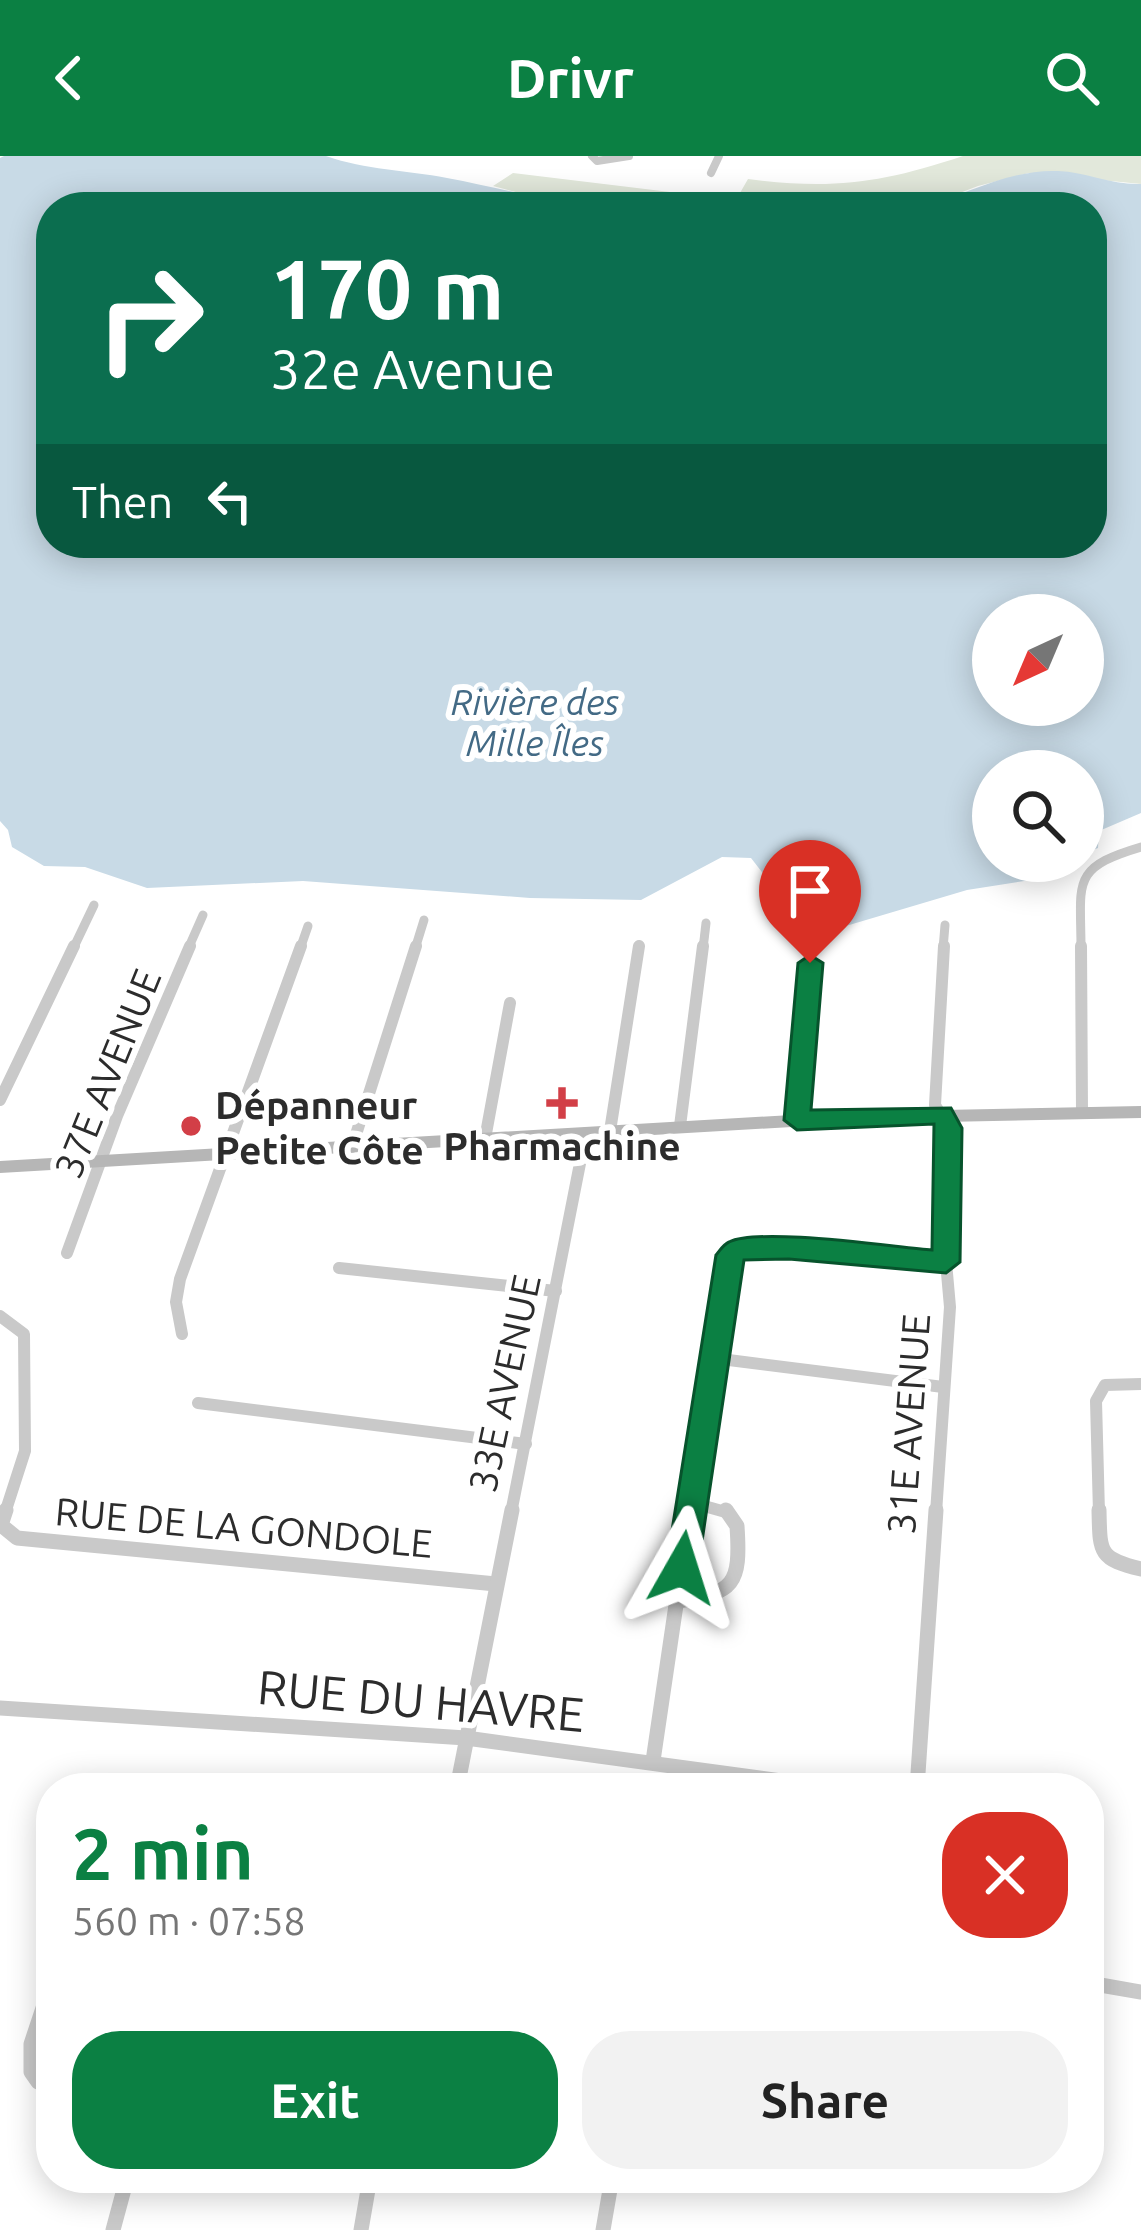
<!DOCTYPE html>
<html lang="en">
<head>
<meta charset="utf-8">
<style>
	:root { --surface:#fff; --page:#f2f2f2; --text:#222; --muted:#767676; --accent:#0b8043 }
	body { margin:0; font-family:Ubuntu,sans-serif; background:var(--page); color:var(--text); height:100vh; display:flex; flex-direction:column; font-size:45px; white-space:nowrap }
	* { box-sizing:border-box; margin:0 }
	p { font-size:39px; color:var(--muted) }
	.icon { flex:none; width:66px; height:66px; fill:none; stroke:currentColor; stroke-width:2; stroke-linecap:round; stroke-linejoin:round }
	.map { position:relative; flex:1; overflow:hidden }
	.drawer { position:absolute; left:36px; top:1617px; width:1068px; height:420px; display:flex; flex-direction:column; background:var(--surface); border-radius:48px; box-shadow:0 6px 30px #0003 }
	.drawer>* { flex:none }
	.hud { position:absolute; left:36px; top:36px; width:1071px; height:366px; border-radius:48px; box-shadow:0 6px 30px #0003; background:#0b6e4f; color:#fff; overflow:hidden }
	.needle { width:78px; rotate:224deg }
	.tools { position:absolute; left:972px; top:438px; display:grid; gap:24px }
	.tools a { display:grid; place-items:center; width:132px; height:132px; border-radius:50%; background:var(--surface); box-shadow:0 6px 30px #0003; font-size:60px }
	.pin { position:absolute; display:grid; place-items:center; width:102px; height:102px; color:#fff; margin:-123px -51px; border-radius:50% 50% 50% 0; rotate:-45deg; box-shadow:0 0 12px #0007 }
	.pin .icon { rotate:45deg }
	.me { position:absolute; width:132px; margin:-66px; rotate:6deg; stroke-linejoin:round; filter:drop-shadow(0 0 9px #0008) }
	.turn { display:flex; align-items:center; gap:42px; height:252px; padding:0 36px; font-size:54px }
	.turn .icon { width:156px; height:156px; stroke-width:2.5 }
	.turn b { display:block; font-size:84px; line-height:102px }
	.then { display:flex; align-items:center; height:114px; padding:0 36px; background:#0003; gap:24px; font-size:45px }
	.round { display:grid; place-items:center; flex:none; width:126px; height:126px; border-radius:48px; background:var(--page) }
	.summary { display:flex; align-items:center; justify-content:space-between; height:204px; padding:0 36px }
	h1 { font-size:72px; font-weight:600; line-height:90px; color:var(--accent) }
	.primary-button { display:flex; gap:24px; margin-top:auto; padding:24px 36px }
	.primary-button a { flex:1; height:138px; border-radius:48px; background:var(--accent); color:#fff; font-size:48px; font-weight:600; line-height:138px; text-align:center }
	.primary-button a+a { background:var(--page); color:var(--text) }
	header { display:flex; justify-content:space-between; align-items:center; height:156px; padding:0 36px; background:var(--accent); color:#fff; font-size:54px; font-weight:600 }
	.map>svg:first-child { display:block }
</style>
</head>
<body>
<header><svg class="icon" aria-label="back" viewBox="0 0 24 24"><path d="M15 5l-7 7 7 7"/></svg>Drivr<svg class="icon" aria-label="search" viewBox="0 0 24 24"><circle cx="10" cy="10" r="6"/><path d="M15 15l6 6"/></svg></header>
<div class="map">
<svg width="1141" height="2074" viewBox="0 0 1141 2074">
	<rect width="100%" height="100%" fill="#fff"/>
	<!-- green -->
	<path fill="#e2e8db" d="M963,0H1141V28L1029,17L978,30L923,51H607L562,48L493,30L513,17L736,44L748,23C833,34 882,27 963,0Z"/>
	<!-- water -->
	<path fill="#c8dae6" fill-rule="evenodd" d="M4,0H326C366,14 406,14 447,22C501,32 552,47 607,51H51V387H1092V51H923C967,38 1010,13 1058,15C1086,16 1112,29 1141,28V657L1099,675L1098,692L1083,698V615H993V705H1070L1050,721L967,734L829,775L798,763L751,702L722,701L641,744L530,742L303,725L147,732L85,711L44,710L12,691L8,674L0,665V2ZM993,459H1083V549H993Z"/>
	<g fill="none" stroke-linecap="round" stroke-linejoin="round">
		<!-- street-far3 -->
		<g stroke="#c9c9c9" stroke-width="8">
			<path d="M592,0L597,5L629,0"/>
			<path d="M711,17L719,0"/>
		</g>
		<!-- street-far2 -->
		<g stroke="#c9c9c9" stroke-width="9">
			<path d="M73,793L94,749"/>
			<path d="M188,793L203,759"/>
			<path d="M300,793L308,770"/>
			<path d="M415,793L424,764"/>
			<path d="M703,793L706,767"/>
			<path d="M943,793L945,769"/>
			<path d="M1081,793C1081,726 1070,712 1141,691"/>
		</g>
		<!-- street-far1 -->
		<g stroke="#c9c9c9" stroke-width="12">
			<path d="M1081,790L1082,956"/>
			<path d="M0,944L74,790"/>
			<path d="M797,964L810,807"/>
			<path d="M680,970L703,790"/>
			<path d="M610,975L639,790"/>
			<path d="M485,983L510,847"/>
			<path d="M352,991L416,790"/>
			<path d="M67,1097L117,960L190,790"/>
			<path d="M339,1112L556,1135"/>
			<path d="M0,1160L24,1178L25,1295L5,1357"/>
			<path d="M182,1178L176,1146L180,1123L301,790"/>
			<path d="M713,1202L943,1231"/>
			<path d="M198,1247L526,1288"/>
			<path d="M690,1346L729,1357"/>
			<path d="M511,1357L586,977"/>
			<path d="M689,1357L726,1107L736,1094L747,1090L946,1106"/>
			<path d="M936,1357L950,1151L946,1106L949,972L935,949L944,790"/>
			<path d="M1099,1357L1096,1245L1105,1229L1141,1228"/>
		</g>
		<!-- street -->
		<g stroke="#c9c9c9" stroke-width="15">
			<path d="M6,1354L1,1369L17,1382L496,1428"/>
			<path d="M1099,1354C1100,1396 1098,1403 1141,1413"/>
			<path d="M678,1445C734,1437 741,1429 737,1370L726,1354"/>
			<path d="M0,1552L466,1582L833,1632"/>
			<path d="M653,1605L690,1354"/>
			<path d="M457,1632L512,1354"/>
			<path d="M917,1632L936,1354"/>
			<path d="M1089,1827L1141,1836"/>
			<path d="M51,1828L31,1888V1916L38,1926L51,1932"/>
			<path d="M113,2074L127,2022"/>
			<path d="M361,2074L370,2022"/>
			<path d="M603,2074L612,2022"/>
		</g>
		<!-- secondary -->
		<path fill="#b6b6b6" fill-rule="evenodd" d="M1141,950V962L843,968L0,1017V1005L843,956Z"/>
	</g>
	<!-- route -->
	<path fill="#0b8043" stroke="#07532c" stroke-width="3" d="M810,799L823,807L811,954L951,952L962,972L960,1106L946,1117L789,1103L744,1104L698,1412L693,1421L682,1425L671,1421L666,1412L716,1099C720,1094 724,1088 729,1086C760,1071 893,1091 932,1094L934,968L797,974L784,964L798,807Z"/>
	<!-- markers -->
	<g fill="#d23f47" stroke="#fff" stroke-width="4.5">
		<path d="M556 929h12v12h12v12h-12v12h-12v-12h-12v-12h12z"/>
		<circle cx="191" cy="970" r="12"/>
	</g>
	<g text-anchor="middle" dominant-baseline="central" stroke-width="12" stroke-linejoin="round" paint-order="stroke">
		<!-- far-water labels -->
		<g font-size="36" font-style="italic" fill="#436a85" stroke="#fff">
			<text x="535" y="545">Rivière des<tspan x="535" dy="41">Mille Îles</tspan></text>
		</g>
		<!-- street labels -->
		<g font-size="39" fill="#2c2c2c" stroke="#fff">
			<text transform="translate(107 917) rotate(-68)">37E AVENUE</text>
			<text transform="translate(504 1227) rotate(-78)">33E AVENUE</text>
			<text transform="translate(908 1268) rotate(-86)">31E AVENUE</text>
			<text transform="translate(244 1371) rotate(5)">RUE DE LA GONDOLE</text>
		</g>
		<!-- poi labels -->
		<g font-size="39" font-weight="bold" fill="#2c2c2c" stroke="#fff" text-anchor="start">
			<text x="215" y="948">Dépanneur<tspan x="215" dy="45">Petite Côte</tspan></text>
			<text x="562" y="989" text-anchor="middle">Pharmachine</text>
		</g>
		<!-- near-street labels -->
		<g font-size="48" fill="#2c2c2c" stroke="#fff">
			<text transform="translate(421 1544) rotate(5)">RUE DU HAVRE</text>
		</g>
	</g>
</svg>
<div class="tools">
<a><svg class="needle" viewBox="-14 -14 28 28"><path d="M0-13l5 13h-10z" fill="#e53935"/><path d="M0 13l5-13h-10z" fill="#767676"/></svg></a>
<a><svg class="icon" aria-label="search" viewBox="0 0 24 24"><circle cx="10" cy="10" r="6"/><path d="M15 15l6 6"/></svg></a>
</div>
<div class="pin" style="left:810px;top:807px;background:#d93025"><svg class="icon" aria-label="arrive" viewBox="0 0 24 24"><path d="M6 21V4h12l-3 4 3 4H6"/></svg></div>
<svg class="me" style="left:682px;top:1412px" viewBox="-20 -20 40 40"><path d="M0-17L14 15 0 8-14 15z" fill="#0b8043" stroke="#fff" stroke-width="4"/></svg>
<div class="hud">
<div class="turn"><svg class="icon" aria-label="right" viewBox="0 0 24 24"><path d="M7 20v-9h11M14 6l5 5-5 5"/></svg><div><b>170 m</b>32e Avenue</div></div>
<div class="then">Then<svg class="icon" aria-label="left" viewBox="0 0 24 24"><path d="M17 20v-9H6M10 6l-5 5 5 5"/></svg></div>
</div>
<section class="drawer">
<div class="summary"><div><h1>2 min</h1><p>560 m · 07:58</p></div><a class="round" style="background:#d93025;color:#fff"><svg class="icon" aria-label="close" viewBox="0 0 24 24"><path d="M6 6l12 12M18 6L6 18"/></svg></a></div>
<div class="primary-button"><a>Exit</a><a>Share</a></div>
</section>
</div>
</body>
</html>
